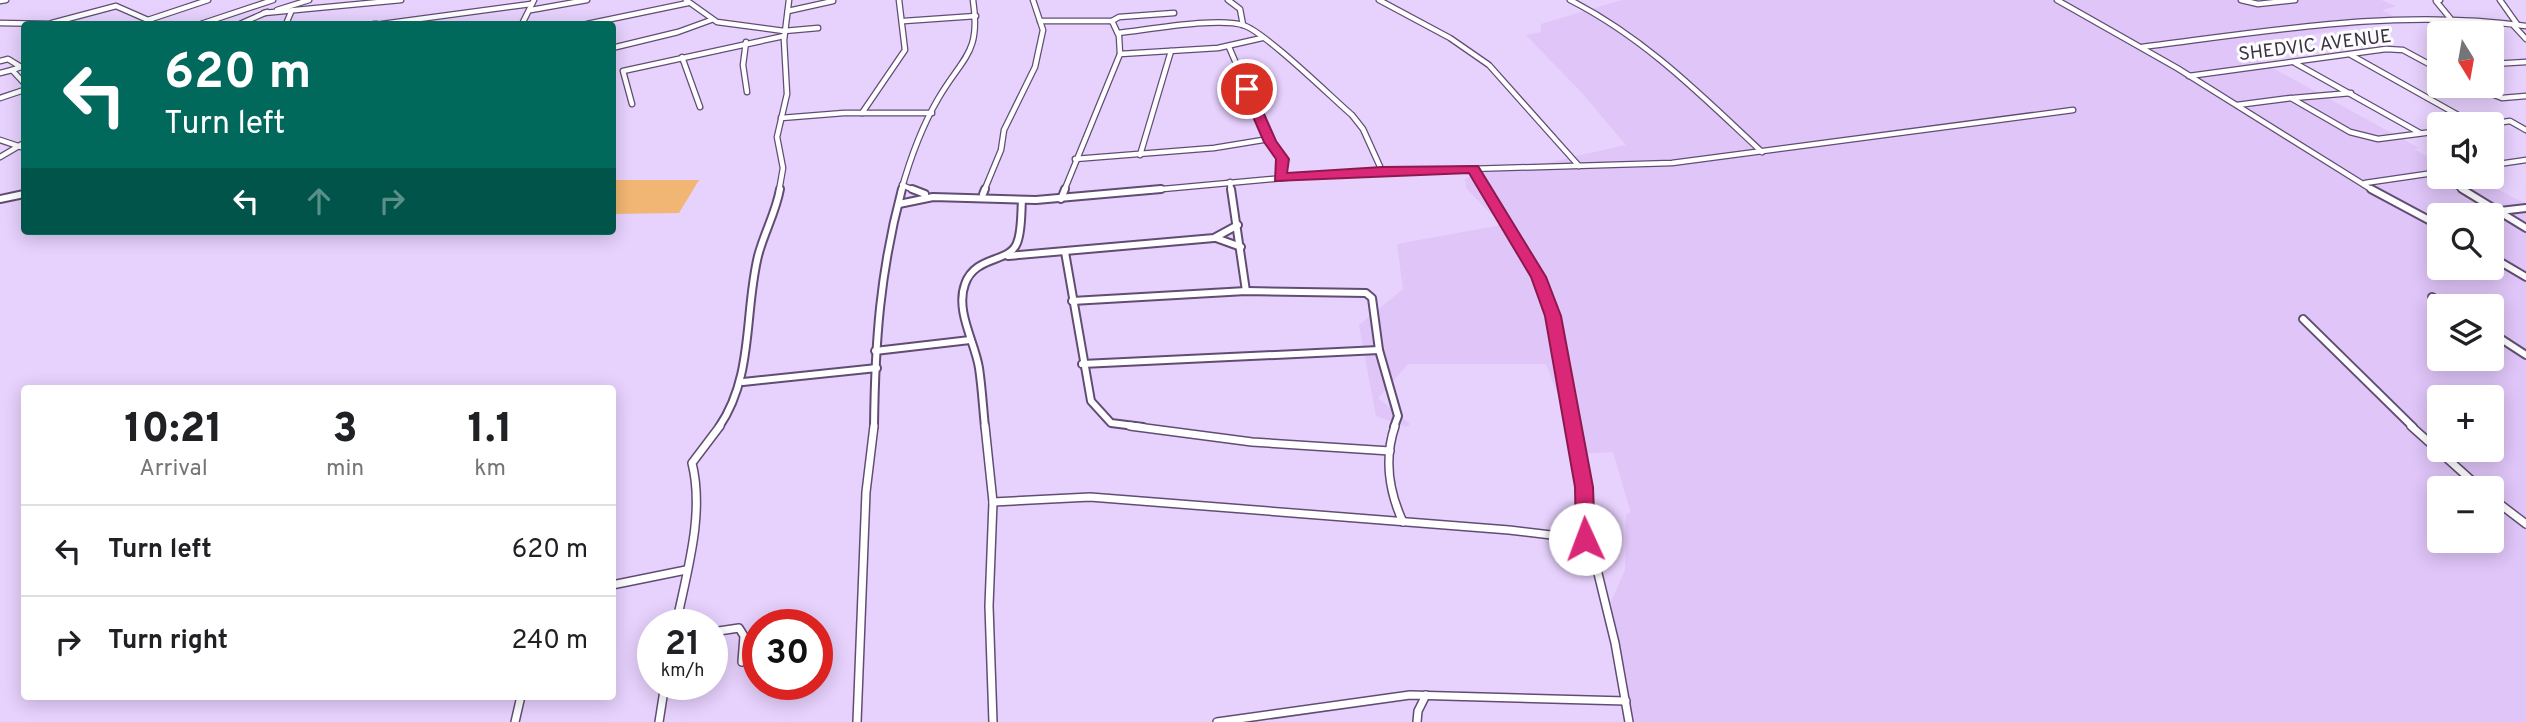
<!DOCTYPE html>
<html lang="en">
<head>
<meta charset="utf-8">
<style>
	:root { --surface:#fff; --page:#f6f6f6; --text:#202124; --muted:#757577; --line:#e0e0e0 }
	body { margin:0; font-family:Overpass,sans-serif; background:var(--page); color:var(--text); height:100vh; display:flex; flex-direction:column; font-size:26px; white-space:nowrap }
	* { box-sizing:border-box; margin:0 }
	p { font-size:23px; color:var(--muted) }
	.icon { flex:none; width:38px; height:38px; fill:none; stroke:currentColor; stroke-width:2; stroke-linecap:round; stroke-linejoin:round }
	.map { position:relative; flex:1; overflow:hidden }
	.details { position:absolute; left:21px; top:385px; width:595px; height:315px; display:flex; flex-direction:column; background:var(--surface); border-radius:7px; box-shadow:0 4px 18px #0003 }
	.details>* { flex:none }
	.hud { position:absolute; left:21px; top:21px; width:595px; height:214px; border-radius:7px; box-shadow:0 4px 18px #0003; background:#00695c; color:#fff; overflow:hidden }
	.needle { width:46px; rotate:169deg }
	.controls { position:absolute; left:2427px; top:21px; display:grid; gap:14px }
	.controls a { display:grid; place-items:center; width:77px; height:77px; border-radius:7px; background:var(--surface); box-shadow:0 4px 18px #0003; font-size:35px }
	.speed { position:absolute; left:637px; top:609px; display:flex; gap:14px; font-size:35px; font-weight:700; text-align:center }
	.speed>* { display:grid; place-content:center; width:91px; height:91px; border-radius:50%; background:var(--surface); box-shadow:0 4px 18px #0003; line-height:1 }
	.speed small { font-size:18px; font-weight:400 }
	.speed .limit { border:10px solid #d22; background:#fff; color:#111 }
	.pin { position:absolute; display:grid; place-items:center; width:60px; height:60px; color:#fff; margin:-30px; border:4px solid #fff; border-radius:50%; box-shadow:0 2px 7px #0007 }
	.me { position:absolute; width:77px; margin:-38px; rotate:358deg; stroke-linejoin:round; filter:drop-shadow(0 0 5px #0008) }
	.turn { display:flex; align-items:center; gap:24px; height:147px; padding:0 28px; font-size:32px }
	.turn .icon { width:91px; height:91px; stroke-width:2.5 }
	.turn b { display:block; font-size:49px; line-height:60px }
	.lanes { display:flex; align-items:center; height:66px; padding:0 28px; background:#0003; justify-content:center; gap:35px; direction:ltr }
	.lanes .off { opacity:.35 }
	.eta { display:flex; justify-content:space-evenly; align-items:center; height:119px; text-align:center }
	.eta b { font-size:42px; font-weight:800; line-height:49px }
	ul { padding:0; list-style:none }
	li { display:flex; align-items:center; gap:21px; height:91px; padding:0 28px; border-top:2px solid var(--line) }
	li div { flex:1 }
	li b { display:block; font-size:26px }
	li em { font-style:normal }
	.map>svg:first-child { display:block }
</style>
</head>
<body>
<div class="map">
<svg width="2526" height="722" viewBox="0 0 2526 722">
	<rect width="100%" height="100%" fill="#e7d1fd"/>
	<!-- built -->
	<path fill="#dfc5f8" fill-rule="evenodd" d="M1622,0H2381L2396,6L2382,10L2399,19L2236,48L2419,148L2414,149L2428,157L2439,159L2440,177H2474L2526,204V722H1634L1611,602L1625,570L1626,514L1631,513L1613,452L1581,454L1546,364H1408L1378,398L1410,424L1406,427L1376,416L1359,325L1403,289L1397,244L1502,225L1467,189L1465,179L1488,167L1546,163L1626,145L1582,93L1526,35L1541,32V24ZM2440,215H2492V268H2440ZM2440,306H2492V359H2440ZM2440,397H2492V450H2440ZM2440,488H2492V541H2440Z"/>
	<!-- green -->
	<path fill="#f2b674" d="M615,180H699L679,213L613,214Z"/>
	<g fill="none" stroke-linecap="round" stroke-linejoin="round">
		<!-- street-far2 casing -->
		<g stroke="#614d73" stroke-width="7">
			<g id="street-far2">
				<path d="M686,0L717,22L784,31L818,28"/>
				<path d="M1228,0L1240,9L1243,25"/>
				<path d="M1379,0L1450,38L1489,65L1579,166"/>
				<path d="M1570,0C1645,38 1702,96 1762,152"/>
				<path d="M2057,0L2177,68L2374,191"/>
				<path d="M2241,0L2258,4L2295,0"/>
				<path d="M2440,0L2436,1L2450,18"/>
				<path d="M2500,0L2517,24L2514,26L2526,39"/>
				<path d="M0,1L6,0"/>
				<path d="M277,10L309,0"/>
				<path d="M531,10L587,0"/>
				<path d="M788,11L833,1"/>
				<path d="M264,13L401,0"/>
				<path d="M904,21L976,16"/>
				<path d="M1040,21H1112"/>
				<path d="M0,23L53,24"/>
				<path d="M52,23L116,6L148,20L208,0"/>
				<path d="M201,24L273,0"/>
				<path d="M240,24L267,12"/>
				<path d="M286,24L291,12"/>
				<path d="M374,24H377"/>
				<path d="M382,24L531,4"/>
				<path d="M522,24L534,0"/>
				<path d="M587,24L688,3"/>
				<path d="M1118,33C1147,30 1217,17 1243,25C1265,32 1331,97 1352,115L1363,129L1382,171"/>
				<path d="M746,42L743,65L747,92"/>
				<path d="M1229,47L1270,142L1283,159L1280,178"/>
				<path d="M2142,47C2271,31 2396,8 2526,26"/>
				<path d="M612,48L678,32L711,20"/>
				<path d="M1120,54L1218,48L1262,38"/>
				<path d="M2351,55L2474,124"/>
				<path d="M682,57L700,107"/>
				<path d="M0,61L8,59L21,67L12,70L24,83"/>
				<path d="M2295,63L2420,133"/>
				<path d="M2492,64L2526,62"/>
				<path d="M0,73L12,70"/>
				<path d="M2189,76L2386,49L2403,50L2440,70"/>
				<path d="M2471,86L2502,98L2526,96"/>
				<path d="M0,98L24,90"/>
				<path d="M2293,98L2351,93"/>
				<path d="M632,104L623,71L784,36"/>
				<path d="M2237,105L2291,98L2350,132L2378,139L2440,131"/>
				<path d="M862,113L905,50L899,0"/>
				<path d="M781,118L844,113H932"/>
				<path d="M2489,124L2510,121L2526,130"/>
				<path d="M0,140L24,148"/>
				<path d="M1140,155L1171,51"/>
				<path d="M0,157L24,143"/>
				<path d="M1075,159L1214,148L1269,139"/>
				<path d="M2492,165L2526,160"/>
				<path d="M1473,169L1486,191"/>
				<path d="M2443,177L2465,191"/>
				<path d="M1230,182L1231,191"/>
				<path d="M2365,183L2440,172"/>
				<path d="M902,185L916,191"/>
				<path d="M779,191L783,168L777,137L787,94L784,40L789,0"/>
				<path d="M901,191C910,159 921,128 938,99C963,56 981,54 973,0"/>
				<path d="M984,191L1001,150L1004,130L1035,67L1043,30L1033,0"/>
				<path d="M1064,191L1120,54L1119,36L1112,21L1119,17L1174,13"/>
				<path d="M1141,191L1338,173L1672,163L2073,110"/>
			</g>
		</g>
		<!-- street-far1 casing -->
		<g stroke="#614d73" stroke-width="10">
			<g id="street-far1">
				<path d="M912,189L925,194"/>
				<path d="M1231,189L1246,291"/>
				<path d="M1485,189L1539,277L1553,316L1573,427"/>
				<path d="M2371,189L2440,226"/>
				<path d="M2462,189L2526,228"/>
				<path d="M983,194L985,189"/>
				<path d="M0,199L24,194"/>
				<path d="M1061,199L1065,189"/>
				<path d="M899,204L933,197L1036,200L1161,189"/>
				<path d="M2500,211L2526,208"/>
				<path d="M1216,238L1241,247"/>
				<path d="M1065,252L1091,401L1111,423L1143,427"/>
				<path d="M1008,256L1214,238L1238,225"/>
				<path d="M2492,257L2526,277"/>
				<path d="M2432,297L2448,306"/>
				<path d="M1072,301L1246,291L1366,293L1372,298L1379,350L1398,416L1394,427"/>
				<path d="M2303,319L2413,427"/>
				<path d="M2492,333L2526,355"/>
				<path d="M875,351L970,340"/>
				<path d="M1082,364L1379,350"/>
				<path d="M743,382L877,368"/>
				<path d="M719,427C754,376 744,314 758,256C764,233 776,212 780,189"/>
				<path d="M874,427C875,342 880,271 902,189"/>
				<path d="M985,427C983,408 982,388 979,368C975,342 955,311 965,284C975,255 1010,263 1017,243C1022,231 1021,213 1022,200"/>
			</g>
		</g>
		<!-- street casing -->
		<g stroke="#614d73" stroke-width="10">
			<g id="street">
				<path d="M985,426L993,502L989,606L993,722"/>
				<path d="M1130,426L1252,442L1390,451"/>
				<path d="M1395,426C1384,458 1389,492 1403,522"/>
				<path d="M1573,426L1584,487L1585,539L1594,557L1615,643L1629,722"/>
				<path d="M2411,426L2480,488"/>
				<path d="M2492,498L2526,524"/>
				<path d="M993,502L1090,497L1509,530L1585,539"/>
				<path d="M612,585L686,570"/>
				<path d="M676,625C686,574 705,515 692,463L720,426"/>
				<path d="M712,632L739,628L744,636L742,662"/>
				<path d="M515,722L521,696"/>
				<path d="M659,722L665,684"/>
				<path d="M857,722L866,492L874,426"/>
				<path d="M1217,722L1410,695L1626,701"/>
				<path d="M1417,722L1418,711L1426,695"/>
			</g>
		</g>
		<!-- street-far2 -->
		<use href="#street-far2" stroke="#fff" stroke-width="4.5"/>
		<!-- street-far1 -->
		<use href="#street-far1" stroke="#fff" stroke-width="6"/>
		<!-- street -->
		<use href="#street" stroke="#fff" stroke-width="7"/>
	</g>
	<!-- route -->
	<path fill="#db2777" stroke="#8e194d" stroke-width="2" d="M1242,86L1253,89L1276,141L1289,159L1287,173L1382,167L1478,166L1546,277L1561,316L1593,487L1595,539L1592,543H1579L1576,539L1575,487L1545,316L1531,277L1469,173L1275,181L1276,159L1264,142L1241,89Z"/>
	<g text-anchor="middle" dominant-baseline="central" stroke-width="6" stroke-linejoin="round" paint-order="stroke">
		<!-- far-street labels -->
		<g font-size="19" fill="#3b3243" stroke="#fdfdfd">
			<text transform="translate(2315 46) rotate(-7)">SHEDVIC AVENUE</text>
		</g>
	</g>
</svg>
<div class="controls">
<a><svg class="needle" viewBox="-14 -14 28 28"><path d="M0-13l5 13h-10z" fill="#e53935"/><path d="M0 13l5-13h-10z" fill="#757577"/></svg></a>
<a><svg class="icon" aria-label="sound" viewBox="0 0 24 24"><path d="M4 9h4l5-4v14l-5-4H4zM17 9q2 3 0 6"/></svg></a>
<a><svg class="icon" aria-label="search" viewBox="0 0 24 24"><circle cx="10" cy="10" r="6"/><path d="M15 15l6 6"/></svg></a>
<a><svg class="icon" aria-label="layers" viewBox="0 0 24 24"><path d="M12 4l9 5-9 5-9-5zM3 14l9 5 9-5"/></svg></a>
<a>+</a>
<a>−</a>
</div>
<div class="speed"><div>21<small>km/h</small></div><div class="limit">30</div></div>
<div class="pin" style="left:1247px;top:89px;background:#d93025"><svg class="icon" aria-label="arrive" viewBox="0 0 24 24"><path d="M6 21V4h12l-3 4 3 4H6"/></svg></div>
<svg class="me" style="left:1585px;top:539px" viewBox="-20 -20 40 40"><circle r="19" fill="#fff"/><path d="M0-13L10 11 0 6-10 11z" fill="#db2777"/></svg>
<div class="hud">
<div class="turn"><svg class="icon" aria-label="left" viewBox="0 0 24 24"><path d="M17 20v-9H6M10 6l-5 5 5 5"/></svg><div><b>620 m</b>Turn left</div></div>
<div class="lanes"><svg class="icon" aria-label="left" viewBox="0 0 24 24"><path d="M17 20v-9H6M10 6l-5 5 5 5"/></svg><svg class="icon off" aria-label="ahead" viewBox="0 0 24 24"><path d="M12 20V5M6 11l6-6 6 6"/></svg><svg class="icon off" aria-label="right" viewBox="0 0 24 24"><path d="M7 20v-9h11M14 6l5 5-5 5"/></svg></div>
</div>
<section class="details">
<div class="eta">
<div><b>10:21</b><p>Arrival</p></div>
<div><b>3</b><p>min</p></div>
<div><b>1.1</b><p>km</p></div>
</div>
<ul>
<li><svg class="icon" aria-label="left" viewBox="0 0 24 24"><path d="M17 20v-9H6M10 6l-5 5 5 5"/></svg><div><b>Turn left</b></div><em>620 m</em></li>
<li><svg class="icon" aria-label="right" viewBox="0 0 24 24"><path d="M7 20v-9h11M14 6l5 5-5 5"/></svg><div><b>Turn right</b></div><em>240 m</em></li>
</ul>
</section>
</div>
</body>
</html>
